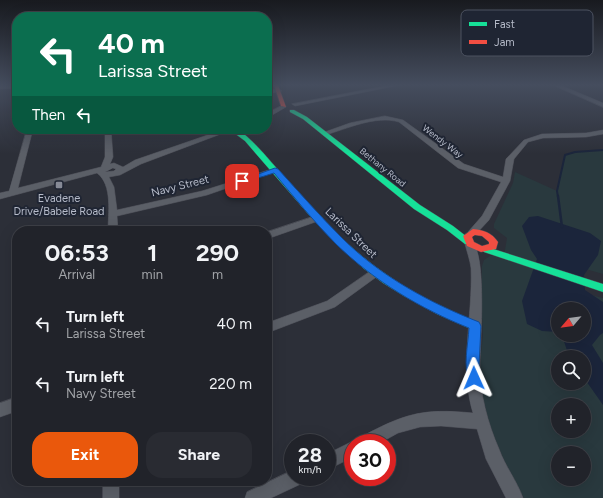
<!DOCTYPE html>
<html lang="en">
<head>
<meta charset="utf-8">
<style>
	:root { --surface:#21232a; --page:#292b32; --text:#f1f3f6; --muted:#a2a4a8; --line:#3e4047; --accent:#ea580c }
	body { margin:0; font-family:Figtree,sans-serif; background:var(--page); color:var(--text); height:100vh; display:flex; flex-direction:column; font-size:15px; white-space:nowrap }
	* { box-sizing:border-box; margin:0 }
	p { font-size:13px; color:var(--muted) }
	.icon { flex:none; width:22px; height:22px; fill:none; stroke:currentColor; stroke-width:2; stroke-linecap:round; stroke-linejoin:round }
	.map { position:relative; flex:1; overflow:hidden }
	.panel { position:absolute; left:12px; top:226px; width:260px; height:260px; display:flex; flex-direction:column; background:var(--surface); border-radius:16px; box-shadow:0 4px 16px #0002,0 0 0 1px var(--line) }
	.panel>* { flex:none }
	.hud { position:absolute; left:12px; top:12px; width:260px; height:122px; border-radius:16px; box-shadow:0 4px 16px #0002,0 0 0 1px var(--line); background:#0b6e4f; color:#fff; overflow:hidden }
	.needle { width:26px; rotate:241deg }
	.fabs { position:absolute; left:551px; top:302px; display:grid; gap:8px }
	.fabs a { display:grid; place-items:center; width:40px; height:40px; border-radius:50%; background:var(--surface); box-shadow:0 4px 16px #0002,0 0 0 1px var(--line); font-size:20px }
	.speed { position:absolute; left:284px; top:434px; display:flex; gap:8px; font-size:20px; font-weight:700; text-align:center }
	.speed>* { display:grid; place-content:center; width:52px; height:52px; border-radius:50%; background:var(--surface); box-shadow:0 4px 16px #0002,0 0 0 1px var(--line); line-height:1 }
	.speed small { font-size:10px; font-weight:400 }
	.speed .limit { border:6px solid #d22; background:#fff; color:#111 }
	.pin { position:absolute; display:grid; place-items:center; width:34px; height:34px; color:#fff; margin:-17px; border-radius:8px; box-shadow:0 2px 6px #0006 }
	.me { position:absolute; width:44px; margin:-22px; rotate:359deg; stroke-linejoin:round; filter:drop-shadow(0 0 3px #0008) }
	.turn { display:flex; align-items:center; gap:14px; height:84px; padding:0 20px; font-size:18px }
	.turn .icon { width:52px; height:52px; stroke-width:2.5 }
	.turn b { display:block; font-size:28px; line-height:34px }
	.then { display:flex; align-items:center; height:38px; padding:0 20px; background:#0003; gap:8px; font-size:15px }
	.eta { display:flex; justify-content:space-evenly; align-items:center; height:68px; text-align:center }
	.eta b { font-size:24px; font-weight:700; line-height:28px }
	.cta { display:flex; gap:8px; margin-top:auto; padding:8px 20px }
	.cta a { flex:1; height:46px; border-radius:16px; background:var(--accent); color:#fff; font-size:16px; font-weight:700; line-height:46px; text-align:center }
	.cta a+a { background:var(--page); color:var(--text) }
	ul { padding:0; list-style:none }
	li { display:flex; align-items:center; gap:12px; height:60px; padding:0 20px }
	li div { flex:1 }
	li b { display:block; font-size:15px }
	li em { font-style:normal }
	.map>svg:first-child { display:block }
</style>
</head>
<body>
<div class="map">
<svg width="603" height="498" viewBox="0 0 603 498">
	<rect width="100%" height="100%" fill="#2c2f38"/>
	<!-- green -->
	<path fill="#29393e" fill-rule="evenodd" d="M603,150V274L558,261L583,293L603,298V498H524L512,478L493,436L483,402L479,373L483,335L481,302L482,266L484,260L490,256H504L507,238L494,228V224L513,183L515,172L557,191L565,155L575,152ZM558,309H584V335H558ZM558,357H584V383H558ZM558,405H584V431H558ZM558,453H584V479H558Z"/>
	<!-- water -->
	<path fill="#1b253b" d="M538,216L590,233L601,241L598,255L584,275L585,290L603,302V333L600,335L592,345L603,363V405L584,378V357H569L562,335H584V309H558V332L542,331L527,324L522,301L537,259L531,250L522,226L529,217Z"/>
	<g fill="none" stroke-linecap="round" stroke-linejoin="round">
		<!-- stream-far1 -->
		<path stroke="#1b253b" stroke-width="2" d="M558,197L557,191L565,155L575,152L603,150"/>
		<!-- stream -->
		<path stroke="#1b253b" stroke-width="2.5" d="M558,196L562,227"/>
		<!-- street casing -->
		<g stroke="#4a4c55" stroke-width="1">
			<g id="street">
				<path d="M0,85H17V88L0,89Z"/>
				<path d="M390,85H400L295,106L292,104Z"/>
				<path d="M553,85H560L603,103V107Z"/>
				<path d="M267,90L279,89L282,91L267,94Z"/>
				<path d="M281,106L286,107L267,118V113Z"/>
				<path d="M385,116L403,120L464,164L503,177L506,159L524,140L542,134L586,133L603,130V134L586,137L543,138L528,142L514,159L510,181L489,220L476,234L473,235L468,232L482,216L501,182L458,168L399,122C375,115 347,129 325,135L322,133L350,123Z"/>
				<path d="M27,129H33L18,188L101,167L105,157V129H111L113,157L110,164L114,163L123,167L135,160L225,129H234L141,164L120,175L109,177L114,187L117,210L202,191L275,168L279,170L207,195L117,216L118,231H108C108,214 113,185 97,173L0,199V193L9,191ZM113,168L116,169L114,171L105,172Z"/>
				<path d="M318,215L323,218L321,220L267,239V232Z"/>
				<path d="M470,241C488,246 480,346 480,364C479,392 488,424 499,449C505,466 517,481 523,498H506L486,459L477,429L441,426L420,427L398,433L380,443H353V457L327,470V454L353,441L356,443L359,438C404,414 421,408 473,413C459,367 473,316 471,268C470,260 467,252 465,244Z"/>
				<path d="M375,268L379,269L380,272L379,275L335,307L267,333V323L327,301Z"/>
				<path d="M17,397V411L0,417V403Z"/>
				<path d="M293,470V477H305L303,483L271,498H245L247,492Z"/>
				<rect x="103" y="481" width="16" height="17"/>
			</g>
		</g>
		<!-- fast casing -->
		<g stroke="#4a4c55" stroke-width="1">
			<g id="fast">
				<path d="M290,110H294L307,117L420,205L453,226L471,240L472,242L471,244H465L447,230L414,209L303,119L290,112Z"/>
				<path d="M229,129C231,129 233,129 235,129C249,132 285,179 296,191C325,223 355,254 390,277C417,296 448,310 479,323L480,326L479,329L475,331L471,329L437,314L404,296L383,283L363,268L345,251L310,216L245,141Z"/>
				<path d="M487,247L603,284V292L484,252L482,250L484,248Z"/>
			</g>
		</g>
		<!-- jam casing -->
		<g stroke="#4a4c55" stroke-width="1">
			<g id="jam">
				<path d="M274,85H278L286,107L281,106Z"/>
				<path d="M473,229C484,230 492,233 498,242L496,249L481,252L467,246L463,236ZM475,235L482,236L489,242V244L482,246L474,242L472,237Z"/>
			</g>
		</g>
		<!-- street -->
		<use href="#street" fill="#5b5f67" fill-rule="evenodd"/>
		<!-- fast -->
		<use href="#fast" fill="#16e098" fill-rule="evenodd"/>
		<!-- jam -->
		<use href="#jam" fill="#f24e42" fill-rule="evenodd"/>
	</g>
	<!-- sky -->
	<linearGradient id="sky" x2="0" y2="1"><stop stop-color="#181a1f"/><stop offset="0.55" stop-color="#454d5e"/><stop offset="1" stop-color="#454d5e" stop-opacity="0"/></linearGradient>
	<rect width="603" height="154" fill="url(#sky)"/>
	<!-- route -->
	<path fill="#1a73e8" stroke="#114b97" d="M275,168L278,169C299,192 320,216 342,238C380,276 430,303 479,322L481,326L479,366L480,378L478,382L474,384L469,382C463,366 468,345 469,328C421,309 374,281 336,244C314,222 294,197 274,173L242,183L239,181Z"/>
	<!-- markers -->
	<rect fill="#868a96" stroke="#1f2533" stroke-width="1.5" x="55" y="181" width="8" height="8" rx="2"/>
	<g text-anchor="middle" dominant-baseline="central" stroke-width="4" stroke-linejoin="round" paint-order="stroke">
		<!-- far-street labels -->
		<g font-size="9" fill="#b6bbc9" stroke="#1f2533">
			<text transform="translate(443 141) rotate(37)">Wendy Way</text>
			<text transform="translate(383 167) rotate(39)">Bethany Road</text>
		</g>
		<!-- street labels -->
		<g font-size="11" fill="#b6bbc9" stroke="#1f2533">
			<text transform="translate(180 186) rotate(-14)">Navy Street</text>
			<text transform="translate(351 233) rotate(44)">Larissa Street</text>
		</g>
		<!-- poi labels -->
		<g font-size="11" fill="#b6bbc9" stroke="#1f2533">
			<text x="59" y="198">Evadene<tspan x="59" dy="13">Drive/Babele Road</tspan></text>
		</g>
	</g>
	<!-- legend -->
	<rect x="461" y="10" width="132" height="46" rx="6" fill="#1f2533" stroke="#4c5260" stroke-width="1"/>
	<rect x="469" y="22" width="18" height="4" fill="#16e098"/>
	<rect x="469" y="40" width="18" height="4" fill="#f24e42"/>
	<g font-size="11" fill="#b6bbc9">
		<text x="494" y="28">Fast</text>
		<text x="494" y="46">Jam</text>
	</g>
</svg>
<div class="fabs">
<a><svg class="needle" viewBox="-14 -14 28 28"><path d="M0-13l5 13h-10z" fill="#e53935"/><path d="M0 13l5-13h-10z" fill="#a2a4a8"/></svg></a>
<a><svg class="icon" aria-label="search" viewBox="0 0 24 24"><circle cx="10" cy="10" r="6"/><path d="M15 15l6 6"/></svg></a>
<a>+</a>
<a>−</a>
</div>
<div class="speed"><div>28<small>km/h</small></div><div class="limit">30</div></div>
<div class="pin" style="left:242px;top:181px;background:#d93025"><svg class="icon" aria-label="arrive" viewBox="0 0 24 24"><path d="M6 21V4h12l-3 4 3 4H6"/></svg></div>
<svg class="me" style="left:474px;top:378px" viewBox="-20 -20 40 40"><path d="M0-17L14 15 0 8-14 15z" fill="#1a73e8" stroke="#fff" stroke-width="4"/></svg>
<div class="hud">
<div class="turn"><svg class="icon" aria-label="left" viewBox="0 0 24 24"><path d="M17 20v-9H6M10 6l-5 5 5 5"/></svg><div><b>40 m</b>Larissa Street</div></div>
<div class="then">Then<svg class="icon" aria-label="left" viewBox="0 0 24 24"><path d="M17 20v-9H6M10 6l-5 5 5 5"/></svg></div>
</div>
<section class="panel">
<div class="eta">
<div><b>06:53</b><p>Arrival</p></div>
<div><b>1</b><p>min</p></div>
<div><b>290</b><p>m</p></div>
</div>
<ul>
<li><svg class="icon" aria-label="left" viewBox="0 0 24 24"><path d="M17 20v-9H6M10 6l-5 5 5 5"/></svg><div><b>Turn left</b><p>Larissa Street</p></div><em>40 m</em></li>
<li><svg class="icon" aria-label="left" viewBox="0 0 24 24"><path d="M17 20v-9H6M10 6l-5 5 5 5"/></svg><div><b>Turn left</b><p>Navy Street</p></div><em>220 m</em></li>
</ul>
<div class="cta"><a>Exit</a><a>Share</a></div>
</section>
</div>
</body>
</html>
